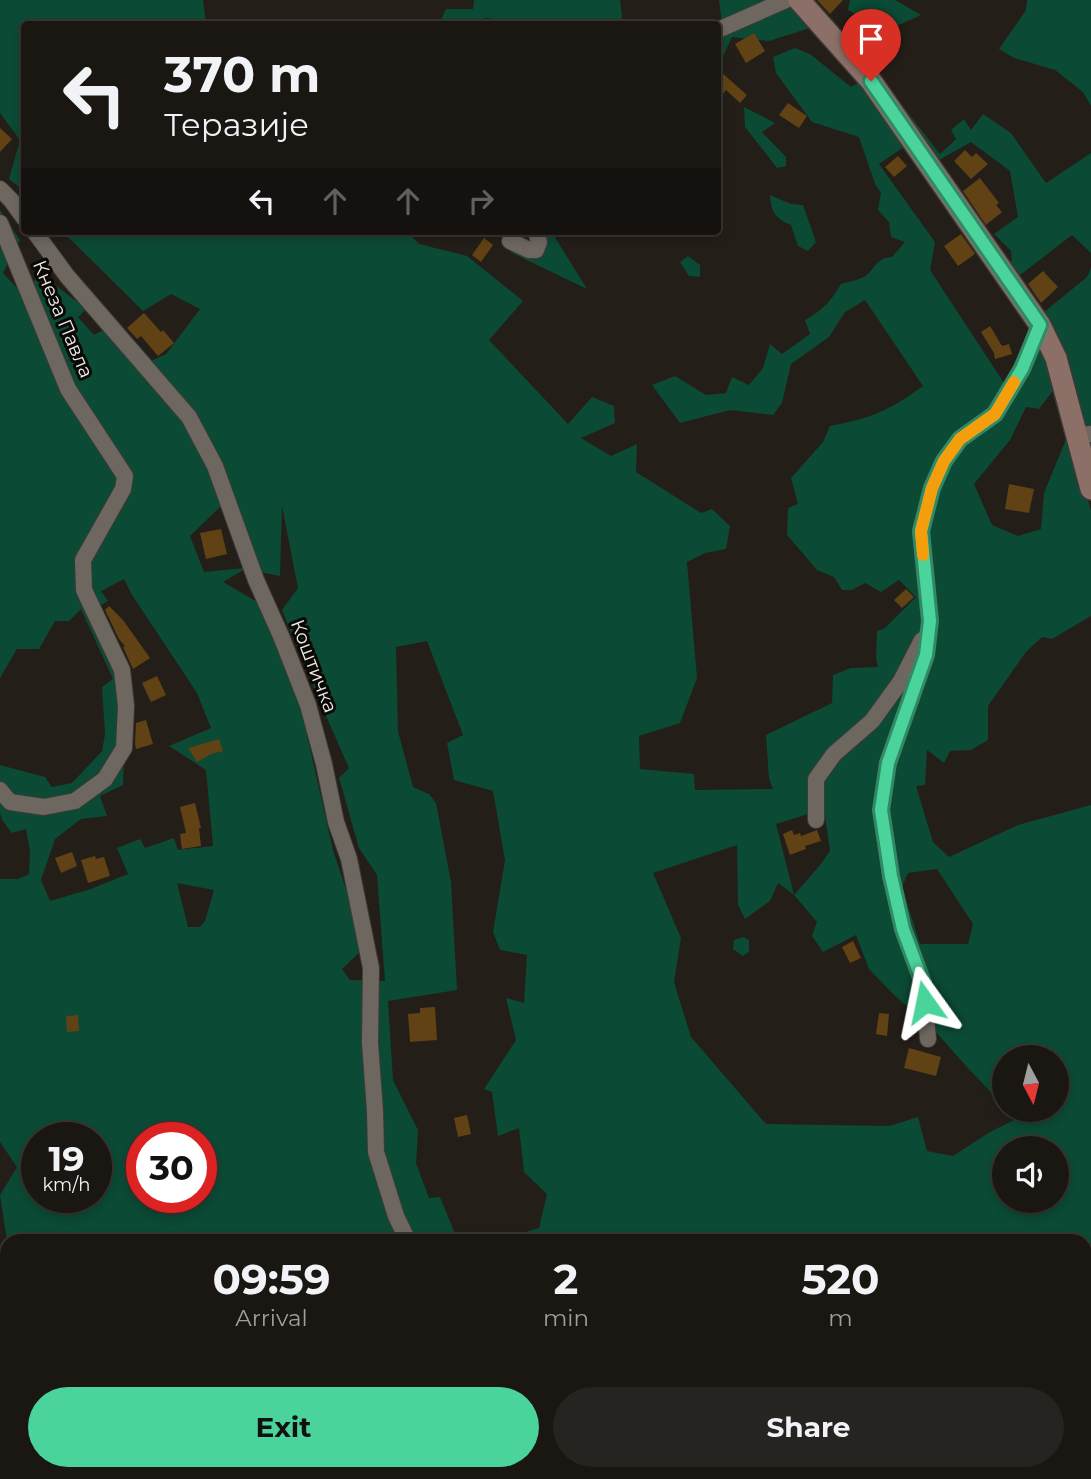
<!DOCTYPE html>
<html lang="en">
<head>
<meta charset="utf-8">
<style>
	:root { --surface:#1a1612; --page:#272320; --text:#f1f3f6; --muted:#9f9f9f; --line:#383532; --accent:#4ad49c }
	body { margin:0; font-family:Montserrat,sans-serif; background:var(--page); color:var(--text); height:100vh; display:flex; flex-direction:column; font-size:26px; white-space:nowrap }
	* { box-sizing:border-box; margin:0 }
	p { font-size:23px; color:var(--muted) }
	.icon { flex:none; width:38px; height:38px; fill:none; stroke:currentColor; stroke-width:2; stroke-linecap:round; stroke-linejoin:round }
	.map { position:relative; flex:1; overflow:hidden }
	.drawer { position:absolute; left:0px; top:1234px; width:1092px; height:247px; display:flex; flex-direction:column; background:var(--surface); border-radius:21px 21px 0 0; box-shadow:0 4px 10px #0003,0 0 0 2px var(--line) }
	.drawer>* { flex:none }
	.banner { position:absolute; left:21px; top:21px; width:700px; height:214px; border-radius:7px; box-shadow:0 4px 10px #0003,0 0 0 2px var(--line); background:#1a1612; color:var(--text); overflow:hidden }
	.needle { width:46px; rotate:173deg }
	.fabs { position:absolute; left:992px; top:1045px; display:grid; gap:14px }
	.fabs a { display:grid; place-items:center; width:77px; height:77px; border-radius:50%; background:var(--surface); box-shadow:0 4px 10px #0003,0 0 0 2px var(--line); font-size:35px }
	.speed { position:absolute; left:21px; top:1122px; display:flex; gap:14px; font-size:35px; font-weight:700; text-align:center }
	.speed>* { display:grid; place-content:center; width:91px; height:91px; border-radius:50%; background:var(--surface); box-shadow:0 4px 10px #0003,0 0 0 2px var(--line); line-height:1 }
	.speed small { font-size:18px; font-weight:400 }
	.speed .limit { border:10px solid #d22; background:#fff; color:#111 }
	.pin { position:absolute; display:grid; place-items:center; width:60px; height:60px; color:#fff; margin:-72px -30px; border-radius:50% 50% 50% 0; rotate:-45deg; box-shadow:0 0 7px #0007 }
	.pin .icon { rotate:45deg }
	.me { position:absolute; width:77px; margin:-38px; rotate:348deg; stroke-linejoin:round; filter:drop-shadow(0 0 5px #0008) }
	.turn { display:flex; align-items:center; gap:24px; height:147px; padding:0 28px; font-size:32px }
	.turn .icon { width:91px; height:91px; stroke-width:2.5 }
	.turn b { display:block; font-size:49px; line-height:60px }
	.lanes { display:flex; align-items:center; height:66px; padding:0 28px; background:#0003; justify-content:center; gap:35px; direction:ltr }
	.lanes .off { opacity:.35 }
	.eta { display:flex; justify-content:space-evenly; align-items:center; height:119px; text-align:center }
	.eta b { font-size:42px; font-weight:700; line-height:49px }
	.action { display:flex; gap:14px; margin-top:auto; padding:14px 28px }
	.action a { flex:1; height:80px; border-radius:42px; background:var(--accent); color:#111; font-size:28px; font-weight:700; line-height:80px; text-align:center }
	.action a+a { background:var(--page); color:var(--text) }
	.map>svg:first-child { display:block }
</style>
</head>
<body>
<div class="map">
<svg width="1091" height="1479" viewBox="0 0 1091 1479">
	<rect width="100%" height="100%" fill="#231e18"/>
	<!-- green -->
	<g fill="#0b4a35" fill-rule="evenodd">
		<path d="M0,0H203L206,24H24V191L9,179L20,140L0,113Z"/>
		<path d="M474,0H620L622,16L621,24H541L485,18L482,24H439L446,9H473Z"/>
		<path d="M719,0H793L813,27L769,41L732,37L718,67V34L723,31Z"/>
		<path d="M850,0H895L921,15L890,29L868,61L940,154L956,139L951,130L964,119L971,130L983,114L1011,133L1046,183L1091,153V253L1072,235L1015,279L1005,263L1012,260L1011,251L994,234L1018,217L1010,171L971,142L925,168L908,144L879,164L935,242L930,270L1004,383L1038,317L1087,277L1091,268V448L1086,447L1067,387L1052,392L1039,409L1026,407L1010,440L974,484L992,525L1018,536L1041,529L1044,493L1069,432L1091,511V616L1052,639L1042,637L1026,652L988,706V740L971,750L950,751L944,763L927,750L925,785L916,786L933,842L949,857L1018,825L1091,805V1479H792L790,1474H1085V1241H495L539,1228L547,1194L524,1172L519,1128L498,1136L492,1092L484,1089L516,1040L506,998L524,1003L527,955L500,950L493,932L505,860L493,791L454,780L447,743L463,735L427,641L396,647L398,731L413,787L429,794L436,803L451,882L457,990L388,1001L393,1080L418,1130L416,1163L429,1198L440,1197L458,1241H7L0,1195L17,1167L0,1142V879H18L29,874L30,851L26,829L12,833L2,820L0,813V765L45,777L52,787L72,783L102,751L105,734L102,687L113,679L81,609L69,621H55L39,649H17L0,678V210L20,240L3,273L25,297L39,273L87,309L78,317L94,335L105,329L142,365L166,354L200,309L171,294L143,311L62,231H407L419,244L467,256L523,301L489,340L568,424L592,397L614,406L615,423L581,438L611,456L637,444L636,472L701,513L712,509L730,526L726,549L705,553L687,562L697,678L680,723L639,736L640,769L694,774L695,790L773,789L769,779L766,735L832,703L833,675L851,668L878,667L876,658L877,631L885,628L916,597L899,580L881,592L865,583L852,590H842L834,577L817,570L787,535L788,508L798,504L791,478L823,442L830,426C871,418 889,411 923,386L865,300L845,312L829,337L791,364L782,403L773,415L730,410L680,423L652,385L675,376L706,395L726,393L732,377L749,385L763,368L770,344L782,354L810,334L805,320C824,309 830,302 841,284C848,282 858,280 864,277C875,270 875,258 892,257L905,242L891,237L889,222L878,210L881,193L875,184L859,137L812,122L776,73L773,57L795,48L810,54L851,87L860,82L853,45L867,21L848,10ZM282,506L298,588L282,610L319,700L349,768L339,778L359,848L377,875L385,981L350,980L342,969L359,953L349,898L333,850L302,713L259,603L223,582L245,569L280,576ZM220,507L245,568L204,572L190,536ZM124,579L132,595L197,693L211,728L169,746L206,770L213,846L178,850L174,838L145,848L140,839L117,848L128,874L91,889L50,901L41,880L55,839L81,819L107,816L100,796L123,785L127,671L98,607L108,601L101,591ZM824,809L830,851L820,865L794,895L776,824ZM737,845L738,905L745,919L770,901L778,883L794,895L817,922L812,936L823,952L856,935L869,969L894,995L935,1031L966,1066L1004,1106V1057H1057V1110H1008L1016,1119L990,1132L953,1156L927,1151L918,1117L889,1126L766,1124L691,1037L674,982L681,938L653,873ZM937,869L973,924L968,944H920L902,887L908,873ZM177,883L214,890L205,921L200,927H188ZM37,1138H96V1197H37ZM142,1138H201V1197H142ZM1004,1148H1057V1200H1004Z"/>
		<path d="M1027,0H1091V106L1083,92L1055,70L1014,58L999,49L1026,10Z"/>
		<path d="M744,107L775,123L762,132L786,157V166L777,168L745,127Z"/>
		<path d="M770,195L791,204L803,205L816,242L808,251L798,246L791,225C775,219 771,211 770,195Z"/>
		<path d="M548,231H551L587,289L510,252Z"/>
		<path d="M688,256L700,265V277L689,276L680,262Z"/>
		<path d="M743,937L749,940V952L743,956L733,949L734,940Z"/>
		<path d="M183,1474H537L539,1479H186Z"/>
		<path d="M668,1474H749C728,1478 685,1479 668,1474Z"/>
	</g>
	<!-- building -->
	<g fill="#614214">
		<path d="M817,0H843L830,14Z"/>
		<path d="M754,33L765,51L746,63L735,44Z"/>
		<path d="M722,73L747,95L740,103L726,90L718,100V79Z"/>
		<path d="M788,103L807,116L799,128L779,115Z"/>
		<path d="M0,128L12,139L0,152Z"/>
		<path d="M965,150L972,157L976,153L988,164L971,179L954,161Z"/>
		<path d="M898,156L907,166L894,177L885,167Z"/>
		<path d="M980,178L999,203L996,205L1002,212L986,225L963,191Z"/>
		<path d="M961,234L975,254L958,266L944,246Z"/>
		<path d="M484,238L493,245L481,262L472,255Z"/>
		<path d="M1043,271L1058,287L1041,303L1028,284Z"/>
		<path d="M144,313L161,332L163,330L174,343L158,356L141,336L137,339L127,328Z"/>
		<path d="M990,326L1002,346L1009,344L1012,354L995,359L994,353L981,332Z"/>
		<path d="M1009,484L1034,489L1029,513L1005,509Z"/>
		<path d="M221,529L227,554L206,559L200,533Z"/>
		<path d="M906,589L914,597L902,608L894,600Z"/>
		<path d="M109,606L123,620L150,658L133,669L123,647L125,646L119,639L105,610Z"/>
		<path d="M157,676L166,695L151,702L142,683Z"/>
		<path d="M146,720L153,744L136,749L135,743L136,723Z"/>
		<path d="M219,739L223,751L211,754L197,762L188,748Z"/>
		<path d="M195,803L201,828H199L201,846L182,849L180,834L186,833L180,807Z"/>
		<path d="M792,830L794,835L800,833L801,836L817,830L821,841L805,846L806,849L790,855L783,834Z"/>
		<path d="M72,852L77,866L61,873L55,858Z"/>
		<path d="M95,856L96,859L104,857L110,876L88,883L81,860Z"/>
		<path d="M853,941L861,958L850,963L842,947Z"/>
		<path d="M435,1007L437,1040L410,1042L408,1014L420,1013V1008Z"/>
		<path d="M879,1013L889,1014L887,1036L876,1034Z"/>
		<path d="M78,1015L79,1031L67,1032L66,1016Z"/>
		<path d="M909,1048L941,1057L936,1076L904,1068Z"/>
		<path d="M467,1115L471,1134L458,1137L454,1118Z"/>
	</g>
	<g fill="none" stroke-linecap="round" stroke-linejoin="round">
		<!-- lane casing -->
		<g stroke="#3e3a36" stroke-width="10">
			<g id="lane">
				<path d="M0,1410L7,1428"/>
				<path d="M37,1474L42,1479"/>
			</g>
		</g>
		<!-- street casing -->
		<g stroke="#3e3a36" stroke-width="18">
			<g id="street">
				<path d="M718,30L786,0"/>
				<path d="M0,189L11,200L24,218"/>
				<path d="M0,223L68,389L125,476L123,489L83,560L84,590L122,670L126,706L124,748L105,779L75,801L44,807L10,802L0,790"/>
				<path d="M34,231L67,276L189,417L215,466L256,580L281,636L308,705L324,764L336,822L349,859L371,968L370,1043L375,1111L376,1152L396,1216L408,1241"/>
				<path d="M510,241L529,250H536L539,242L536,231"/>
				<path d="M1077,435L1091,434"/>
				<path d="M816,820V779L834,754L872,721L901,681L922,640"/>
				<path d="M928,1039L923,983L903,929L891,876L881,810L888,763L926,655L930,621L921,531L932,488L944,461L960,439L995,414L1022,369L1040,325"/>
				<path d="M554,1474L556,1479"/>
			</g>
		</g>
		<!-- secondary casing -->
		<g stroke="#3e3a36" stroke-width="24">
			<path id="secondary" d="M799,0L871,81L1040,325L1056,358L1091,489"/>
		</g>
		<!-- lane -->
		<use href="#lane" stroke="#6d6760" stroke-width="8"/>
		<!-- street -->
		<use href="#street" stroke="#6d6760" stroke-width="16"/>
		<!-- secondary -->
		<use href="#secondary" stroke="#8c7068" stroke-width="21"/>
	</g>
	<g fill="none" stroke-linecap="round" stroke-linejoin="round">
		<!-- route casing -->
		<g stroke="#308a65" stroke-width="18">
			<path id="route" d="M871,81L1040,325L1022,369L995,414L960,439L944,461L932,488L921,531L930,621L926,655L888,763L881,810L891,876L903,929L923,983L925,1002"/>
		</g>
		<!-- route -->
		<use href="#route" stroke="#4ad49c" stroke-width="12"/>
		<!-- slow -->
		<path stroke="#f59e0b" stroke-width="12" d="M923,555L921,531L932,488L944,461L960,439L995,414L1014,382"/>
	</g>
	<g text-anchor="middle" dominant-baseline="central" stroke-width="6" stroke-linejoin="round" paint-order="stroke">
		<!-- street labels -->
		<g font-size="19" fill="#f0ede9" stroke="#0b0906">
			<text transform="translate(63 319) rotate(67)">Кнеза Павла</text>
			<text transform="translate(314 666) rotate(69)">Коштичка</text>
		</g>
	</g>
</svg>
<div class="fabs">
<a><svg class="needle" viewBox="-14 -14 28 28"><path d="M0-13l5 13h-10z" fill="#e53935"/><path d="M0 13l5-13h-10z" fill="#9f9f9f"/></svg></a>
<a><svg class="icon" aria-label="sound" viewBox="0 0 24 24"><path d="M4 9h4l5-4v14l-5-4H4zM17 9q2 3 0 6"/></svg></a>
</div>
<div class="speed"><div>19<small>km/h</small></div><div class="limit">30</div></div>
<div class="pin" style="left:871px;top:81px;background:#d93025"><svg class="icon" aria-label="arrive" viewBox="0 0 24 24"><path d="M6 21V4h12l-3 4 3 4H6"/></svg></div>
<svg class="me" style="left:925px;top:1002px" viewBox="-20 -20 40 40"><path d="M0-17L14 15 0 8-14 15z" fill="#4ad49c" stroke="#fff" stroke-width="4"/></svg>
<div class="banner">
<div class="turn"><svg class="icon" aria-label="left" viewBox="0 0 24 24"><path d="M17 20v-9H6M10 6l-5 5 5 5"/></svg><div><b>370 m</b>Теразије</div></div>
<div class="lanes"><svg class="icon" aria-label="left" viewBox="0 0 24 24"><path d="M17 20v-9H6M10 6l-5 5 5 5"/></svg><svg class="icon off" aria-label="ahead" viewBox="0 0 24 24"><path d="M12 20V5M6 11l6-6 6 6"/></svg><svg class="icon off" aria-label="ahead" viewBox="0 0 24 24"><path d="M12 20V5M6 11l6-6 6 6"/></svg><svg class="icon off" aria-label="right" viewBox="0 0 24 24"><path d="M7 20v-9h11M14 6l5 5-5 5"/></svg></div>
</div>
<section class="drawer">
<div class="eta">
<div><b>09:59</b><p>Arrival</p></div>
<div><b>2</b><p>min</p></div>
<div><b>520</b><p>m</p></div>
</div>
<div class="action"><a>Exit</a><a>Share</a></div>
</section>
</div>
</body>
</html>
